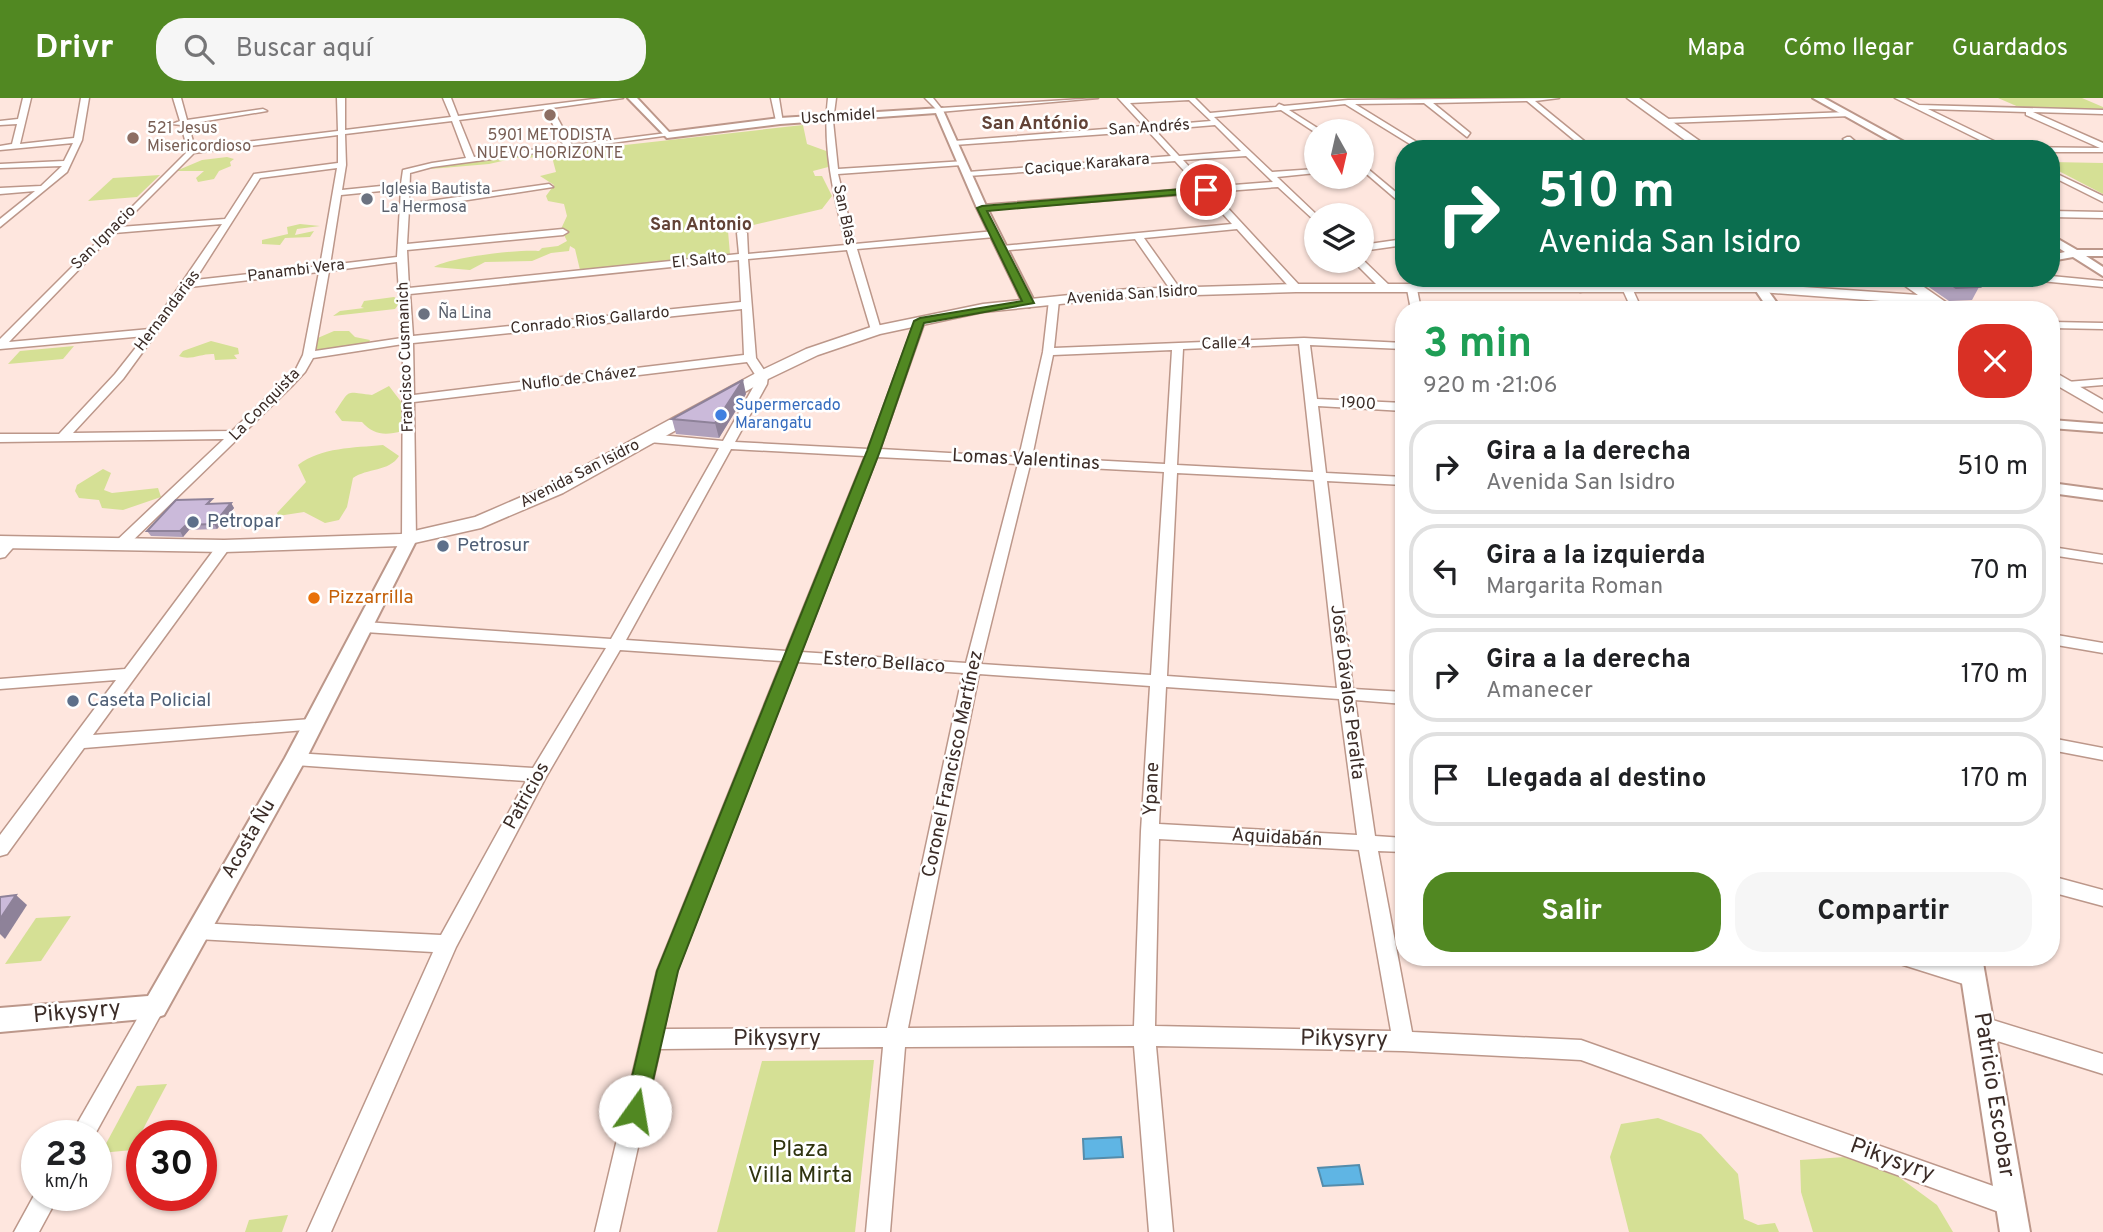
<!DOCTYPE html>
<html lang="es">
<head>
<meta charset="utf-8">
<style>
	:root { --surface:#fff; --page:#f6f6f6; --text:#202124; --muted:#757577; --line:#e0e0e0; --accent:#518822 }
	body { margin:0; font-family:Overpass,sans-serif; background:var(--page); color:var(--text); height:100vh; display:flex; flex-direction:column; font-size:26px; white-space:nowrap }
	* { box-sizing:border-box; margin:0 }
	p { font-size:23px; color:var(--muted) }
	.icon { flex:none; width:38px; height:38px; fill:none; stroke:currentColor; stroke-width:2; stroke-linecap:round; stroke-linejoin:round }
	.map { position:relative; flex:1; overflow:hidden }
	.details { position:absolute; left:1395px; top:203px; width:665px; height:665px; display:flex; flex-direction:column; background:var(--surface); border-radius:28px; box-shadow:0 2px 5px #0004 }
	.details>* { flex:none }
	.hud { position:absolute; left:1395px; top:42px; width:665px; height:147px; border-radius:28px; box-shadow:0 2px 5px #0004; background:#0b6e4f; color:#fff; overflow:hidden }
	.needle { width:46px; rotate:172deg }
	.controls { position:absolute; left:1304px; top:21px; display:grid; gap:14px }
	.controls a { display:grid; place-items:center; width:70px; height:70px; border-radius:50%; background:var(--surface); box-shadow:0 2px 5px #0004; font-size:35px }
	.speed { position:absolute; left:21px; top:1022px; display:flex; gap:14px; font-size:35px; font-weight:700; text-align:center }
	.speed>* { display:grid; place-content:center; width:91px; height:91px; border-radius:50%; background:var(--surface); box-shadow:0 2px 5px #0004; line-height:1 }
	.speed small { font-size:18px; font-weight:400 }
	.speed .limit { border:10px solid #d22; background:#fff; color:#111 }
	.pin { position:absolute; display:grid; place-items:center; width:60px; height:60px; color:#fff; margin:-30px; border:4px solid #fff; border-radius:50%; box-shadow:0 2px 7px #0007 }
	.me { position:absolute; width:77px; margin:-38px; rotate:13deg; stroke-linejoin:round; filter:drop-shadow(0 0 5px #0008) }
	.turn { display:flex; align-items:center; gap:24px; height:147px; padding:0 28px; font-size:32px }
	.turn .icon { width:91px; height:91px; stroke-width:2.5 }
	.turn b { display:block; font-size:49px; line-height:60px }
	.round { display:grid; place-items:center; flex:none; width:74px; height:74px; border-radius:28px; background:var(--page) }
	.headline { display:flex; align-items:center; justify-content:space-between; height:119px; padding:0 28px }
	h1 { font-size:42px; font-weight:700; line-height:52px; color:#1e9e55 }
	.cta { display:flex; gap:14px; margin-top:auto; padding:14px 28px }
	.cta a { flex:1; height:80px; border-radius:28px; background:var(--accent); color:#fff; font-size:28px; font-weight:700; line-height:80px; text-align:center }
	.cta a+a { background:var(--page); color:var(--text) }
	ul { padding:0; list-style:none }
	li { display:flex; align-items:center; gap:21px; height:94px; margin:0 14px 10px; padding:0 14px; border:4px solid var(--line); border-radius:28px }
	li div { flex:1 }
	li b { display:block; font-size:26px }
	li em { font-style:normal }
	header { display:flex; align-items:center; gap:42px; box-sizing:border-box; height:98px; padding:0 35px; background:var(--accent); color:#fff }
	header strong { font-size:33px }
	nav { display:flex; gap:38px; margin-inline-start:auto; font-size:24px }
	.search { width:490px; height:63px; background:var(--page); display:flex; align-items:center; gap:18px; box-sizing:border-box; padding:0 24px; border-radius:28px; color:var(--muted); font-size:26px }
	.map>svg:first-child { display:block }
</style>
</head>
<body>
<header>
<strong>Drivr</strong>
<div class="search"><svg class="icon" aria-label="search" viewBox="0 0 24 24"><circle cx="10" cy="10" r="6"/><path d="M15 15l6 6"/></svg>Buscar aquí</div>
<nav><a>Mapa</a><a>Cómo llegar</a><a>Guardados</a></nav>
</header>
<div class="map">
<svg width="2103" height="1134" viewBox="0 0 2103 1134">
	<rect width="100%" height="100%" fill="#fee6de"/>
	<!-- green -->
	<g fill="#d5e095">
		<path d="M1998,0H2082L2103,9V12L2021,10Z"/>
		<path d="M803,27L807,46L829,54L832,68L813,73L815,78H822L832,98L822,111L728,133L730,156L580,172L575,151L570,148L569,153L551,155L532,163L485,164L470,172L434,169C450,159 522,151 539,153L542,150L558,148L567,143L561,131L567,118L564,106L548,103L546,98L554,87L540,78L556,74L552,59L515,60L489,66L419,72L467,60L560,48L625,47Z"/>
		<path d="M227,59L234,61L230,64L231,68L219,73L214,81L198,84L196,80L204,73H176L202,62Z"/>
		<path d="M2051,64L2103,65V96L2051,69Z"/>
		<path d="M160,77L137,99L88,103L113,80Z"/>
		<path d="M300,126L320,128L297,131L295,137L314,133L310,139L285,140L280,147L262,146V142L288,136L287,129Z"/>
		<path d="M394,199L401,203L395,211L333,218L340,213L364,210L361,209L364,203Z"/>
		<path d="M334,233H349L355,239L370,242L367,249L348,255H318L313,242Z"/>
		<path d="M211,243L238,250L239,256L234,257L237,261L215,262L214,256C202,255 190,263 179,258L183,253Z"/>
		<path d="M74,248L63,261L8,266L20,253Z"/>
		<path d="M389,288L409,314L402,333C385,338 374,337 362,324L342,323L335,314C351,290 345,294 372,297Z"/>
		<path d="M383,347L399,358C389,374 367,370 353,380L347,409L339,422L325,425L304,414L278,418L277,415L306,384L298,367C322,349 353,350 383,347Z"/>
		<path d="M103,371L111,375L104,392L112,395L158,390L161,399L123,412L102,410L99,402L79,400L75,393L77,387Z"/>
		<path d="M71,818L41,863L5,866L36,820Z"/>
		<path d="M874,962L855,1134H717L762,963Z"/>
		<path d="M167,986L132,1052L101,1055L137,988Z"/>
		<path d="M1658,1020L1701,1036L1738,1076L1744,1121L1758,1127L1775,1125L1779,1134H1629L1610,1059L1621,1026Z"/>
		<path d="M1845,1059L1892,1074L1937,1107L1953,1134H1813L1801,1094L1800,1062Z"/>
		<path d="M288,1117L282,1134H245L249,1122Z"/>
	</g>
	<!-- water -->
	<g fill="#5fb5e4" stroke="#548cab" stroke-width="2">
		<path d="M1121,1039L1123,1059L1084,1061L1083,1041Z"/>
		<path d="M1359,1067L1363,1086L1323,1088L1318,1070Z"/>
	</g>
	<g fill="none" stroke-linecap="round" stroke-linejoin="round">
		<!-- minor casing -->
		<g stroke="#bc978a" stroke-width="3">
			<g id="minor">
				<path d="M23,0H31L20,46L74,40L81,0H89L82,42L67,74L0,129V121L35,93L0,96V90L41,88L62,68L0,70V66L64,63L73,45L0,52V48L12,46L17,26L0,27V23L18,21Z"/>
				<path d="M173,0H181L187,22L263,11L267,13L188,26L195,50L338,33L337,0H345V32L451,19L443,0H451L458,18L602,0H623L552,10L572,47L667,35L671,37L432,69L410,75L409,106L549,86L553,89L409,111L407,146L563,131L568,134L563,137L407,152L409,190L739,156L737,135L742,132L747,135L748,156L846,147C834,98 822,50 828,0H836L833,23L838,71L965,63L962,67L838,76L855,146L995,133L1000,136L995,139L857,151L881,232L880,234L871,232L847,152L748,161L756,260L768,278L767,286L735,344L868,351L915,223L920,220L925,223L880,351L1019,359L1043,254L1049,202L1054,199L1059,202L1054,250L1304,240L1404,245V251L1310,247L1317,301L1404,305V313L1318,308L1326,375L1404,379V387L1327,383L1353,591L1404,594V606L1355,602L1375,738L1404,740V754L1378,753L1412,934L1581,942L2010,1094L2018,1098L2022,1106L2018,1114L2010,1118L1581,962L1403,953L1156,948L1173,1134H1149L1134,948L905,949L890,1134H866L883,949L660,951L619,1134H595L657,873L782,563L620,552L546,679L456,849L331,1134H307L433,854L197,841L190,839L187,833L190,827L197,825L441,837L526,683L295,667L289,665L286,661L289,657L295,655L533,670L606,550L365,534L357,529L365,524L611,541L719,350L649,344L643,340L649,336L723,343L755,286L756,278L747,264L414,304L416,441L409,445L402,441L403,246L313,260L305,274L292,288L125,450H115L113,447L115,444L224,341L0,344V336H59L115,276L145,238L0,251V241L188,53L181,27L172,26L180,23ZM545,11L564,48L474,59L459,22ZM452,23L466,60L432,65L403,72L401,86L342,92L346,67L345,36ZM338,37V65L254,76L225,121L120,129L194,55ZM337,70L320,168L195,182L260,80ZM401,91L397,159L330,167L341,97ZM222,126L150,231L9,244L114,135ZM739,162L741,204L413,238L410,196ZM397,164L402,240L315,253L329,173ZM319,174L303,257L296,271L232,333L73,335L123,281L190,189ZM742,211L744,257L414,297L413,245ZM1299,246L1313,374L1177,367L1183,251ZM1172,252L1165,366L1032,359L1053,257ZM731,351L865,358L786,553L626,542ZM877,359L1018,366L966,565L801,554ZM1030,367L1164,374L1151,577L981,566ZM1177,375L1314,382L1337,590L1167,578ZM797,564L963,575L887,930L664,931L677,873ZM979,576L1150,588L1141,733L1134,928L908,930ZM1166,589L1339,601L1357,737L1159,726ZM1159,741L1359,752L1391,933L1155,928Z"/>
				<path d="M771,0H779L783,25L776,23Z"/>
				<path d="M925,0H933L941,10L1098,0L939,14Z"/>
				<path d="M1118,0H1195L1210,15L1276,9L1279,6L1284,8L1348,2L1559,0L1535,3L1594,51H1585L1527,3L1433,5L1470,35L1467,39L1424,5L1355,6L1428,51H1418L1345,6L1289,12L1319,31L1316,35L1281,12L1214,19L1272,74L1316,71V75L1277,79L1317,117L1316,124L1278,89L1213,94L1300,188V192H1292L1237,131L1144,140L1181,192L1176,195L1172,194L1135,141L999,153V149L1002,148L1232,126L1204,95L979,112V108L982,107L1200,90L1175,63L968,78L964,76L968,74L1171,58L1148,33L954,47L950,45L954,43L1144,28ZM1189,2L1211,23L1152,28L1130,5ZM1215,27L1241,53L1179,58L1155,32ZM1246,58L1273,84L1208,89L1183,62Z"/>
				<path d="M1895,0H1905L1919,7L2103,12V16L2033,14L2103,45V54H2051V51H1907L1910,48H1992ZM1928,11L2026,14V17L2100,50L1998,49V45Z"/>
				<path d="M1848,14L1851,18L1667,25L1663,23L1667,21Z"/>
				<path d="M1847,39H1850L1864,51H1855L1843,41Z"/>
				<path d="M1362,66L1404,101V108L1362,72Z"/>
				<path d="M2051,73L2103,98V104L2051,78Z"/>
				<path d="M2051,113L2103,114V120L2051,119Z"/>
				<path d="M1404,141V147L1362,153V147Z"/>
				<path d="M1362,161L1390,188V192H1382L1353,163Z"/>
				<path d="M2051,178L2103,183V189L2041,183L2036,180H2051Z"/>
				<path d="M1567,180H1578L1589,192L1580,194Z"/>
				<path d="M1743,180H1754L1765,190L1756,192Z"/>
				<path d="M1929,180C1922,185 1905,186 1898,181Z"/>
				<path d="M1627,187L1632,190L1642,212H1632L1622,190Z"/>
				<path d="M1412,188L1417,191L1421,212H1411L1407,191Z"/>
				<path d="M2051,224L2103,225V231L2051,230Z"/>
				<path d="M2103,281V287L2067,290L2061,287L2067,284Z"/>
				<path d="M11,440L18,444L5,459L0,460V448Z"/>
				<path d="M224,444L231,448L93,637L311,621L317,623L319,627L317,631L84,650L7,756L0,758V737L116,582L0,591V581L125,571L219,445Z"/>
				<path d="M2052,449L2103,457V465L2051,457Z"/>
				<path d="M2051,536L2103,545V555L2051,546Z"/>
				<path d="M2051,640L2103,650V662L2051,652Z"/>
				<path d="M2051,778L2103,792V808L2051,794Z"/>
				<path d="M1894,859H1934L1980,874L1983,880L1980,886L1973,889L1897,865Z"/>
				<path d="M155,900L162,902L165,909L94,1038H70L148,902Z"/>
				<path d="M1983,919L2103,956V976L1975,936L1972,929L1975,922Z"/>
				<path d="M37,1092V1097H59L39,1134H14Z"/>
			</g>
		</g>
		<!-- tertiary casing -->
		<g stroke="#bc978a" stroke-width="4">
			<g id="tertiary">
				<path d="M628,0H637L669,34L780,20L942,10L987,110L1035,205L1029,209L1023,205L977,110L936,15L780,26L667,40Z"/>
				<path d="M1813,0H1824L1917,51H1904Z"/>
				<path d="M2051,137L2077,152H2103V158H2086L2103,169V178L2073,159L2051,163V157L2065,154L2051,145Z"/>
				<path d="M1760,186L1764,187L1782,212H1769L1754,190Z"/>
				<path d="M2051,322L2103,326V334L2051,330Z"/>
				<path d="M2051,385L2103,392V402L2051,395Z"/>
				<path d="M409,436L417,441L306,661L164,917L155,920L0,934V910L148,898L285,660L401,441Z"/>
				<path d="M2051,446L2060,451L2058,457L2051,458Z"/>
				<path d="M1958,859H1982L2030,1134H2000Z"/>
			</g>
		</g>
		<!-- secondary casing -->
		<g stroke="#bc978a" stroke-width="3">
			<g id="secondary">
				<path d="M1627,0H1639L1711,51H1697Z"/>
				<path d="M1894,180H1911L1957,212H1940L1933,207L1760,194H1296L1128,199L983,214L880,236L818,257L768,281L563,395L481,430L401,448L224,454L0,450V438L224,442L401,436L475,419L549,387L756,275L806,251L871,229L983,206L1128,191L1296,186H1760L1918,197Z"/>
				<path d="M2051,272L2103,302V314L2051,284Z"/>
			</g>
		</g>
		<!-- minor -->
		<use href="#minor" fill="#fff" fill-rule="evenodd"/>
		<!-- tertiary -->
		<use href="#tertiary" fill="#fff" fill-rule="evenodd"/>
		<!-- secondary -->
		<use href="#secondary" fill="#fff" fill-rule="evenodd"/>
	</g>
	<!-- wall -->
	<g fill="#afa0bb">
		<path d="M1926,180H1965L1979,189L1972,202L1949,203L1923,185Z"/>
		<path d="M746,296L719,340L676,336L672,321Z"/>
		<path d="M231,405L234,410L217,431L189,432L183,439L151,438L147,433L215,406Z"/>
	</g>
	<!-- shaded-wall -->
	<g fill="#8e8299">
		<path d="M743,282L746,296L719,340L715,325Z"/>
		<path d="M231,405L234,410L217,431L214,426Z"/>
		<path d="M186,427L189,432L183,439L180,433Z"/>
		<path d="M16,797L27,807L5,841L0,836V821Z"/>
	</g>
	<!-- building -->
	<g fill="#cbbada" stroke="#8e8299" stroke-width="2">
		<path d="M1942,180H1965L1979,189L1956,190Z"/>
		<path d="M743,282L715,325L672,321Z"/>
		<path d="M212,401L207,406L231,405L214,426L186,427L180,433H147L176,402Z"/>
		<path d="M16,797L0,821V799Z"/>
	</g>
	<!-- route -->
	<path fill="#518822" stroke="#355816" stroke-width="2" d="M1206,89L1209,94L987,113L1034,205L924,225L880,353L678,873L646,1013L643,1021L635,1024L627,1021L624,1013L657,873L867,353L914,223L920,220L1022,203L977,110L982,108Z"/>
	<!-- markers -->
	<g fill="#8d6e63" stroke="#fff" stroke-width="2.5">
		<circle cx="550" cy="17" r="7"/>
		<circle cx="133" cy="40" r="7"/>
	</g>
	<g fill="#6b7280" stroke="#fff" stroke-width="2.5">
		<circle cx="367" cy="101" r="7"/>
		<circle cx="424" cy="216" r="7"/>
	</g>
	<circle fill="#3f7fe0" stroke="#fff" stroke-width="2.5" cx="721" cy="317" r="7"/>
	<g fill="#5c6f8a" stroke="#fff" stroke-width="2.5">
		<circle cx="193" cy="424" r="7"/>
		<circle cx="443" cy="448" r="7"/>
		<circle cx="73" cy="603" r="7"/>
	</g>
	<circle fill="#e8710a" stroke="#fff" stroke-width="2.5" cx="314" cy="500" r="7"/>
	<g text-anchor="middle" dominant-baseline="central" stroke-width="5" stroke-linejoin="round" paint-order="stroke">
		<!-- far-street labels -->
		<g font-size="16" fill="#3b2c27" stroke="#fff">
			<text transform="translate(838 19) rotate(-4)">Uschmidel</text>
			<text transform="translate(1149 30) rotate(-4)">San Andrés</text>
			<text transform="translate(1087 67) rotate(-5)">Cacique Karakara</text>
			<text transform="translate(844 117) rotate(78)">San Blas</text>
			<text transform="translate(104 140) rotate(-45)">San Ignacio</text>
			<text transform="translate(699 163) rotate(-6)">El Salto</text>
			<text transform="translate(296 173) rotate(-7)">Panambi Vera</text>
			<text transform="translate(1132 197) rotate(-4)">Avenida San Isidro</text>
			<text transform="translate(168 213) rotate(-53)">Hernandarias</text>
			<text transform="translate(590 223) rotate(-6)">Conrado Rios Gallardo</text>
			<text transform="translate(1226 246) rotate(-2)">Calle 4</text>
			<text transform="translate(406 259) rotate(-92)">Francisco Cusmanich</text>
			<text transform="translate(579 281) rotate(-7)">Nuflo de Chávez</text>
			<text transform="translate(1358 306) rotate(3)">1900</text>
			<text transform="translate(265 307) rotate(-46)">La Conquista</text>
			<text transform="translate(580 376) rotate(-27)">Avenida San Isidro</text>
		</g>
		<!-- far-education labels -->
		<g font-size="16" fill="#785e54" stroke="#fff" text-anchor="start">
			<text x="147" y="31">521 Jesus<tspan x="147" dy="18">Misericordioso</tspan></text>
			<text x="550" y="38" text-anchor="middle">5901 METODISTA<tspan x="550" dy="18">NUEVO HORIZONTE</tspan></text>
		</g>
		<!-- far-worship labels -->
		<g font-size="16" fill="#5b616d" stroke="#fff" text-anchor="start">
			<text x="381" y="92">Iglesia Bautista<tspan x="381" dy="18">La Hermosa</tspan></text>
			<text x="438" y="216">Ña Lina</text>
		</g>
		<!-- far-shop labels -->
		<g font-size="16" fill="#366cbe" stroke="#fff" text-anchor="start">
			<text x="735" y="308">Supermercado<tspan x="735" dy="18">Marangatu</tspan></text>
		</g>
		<!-- far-neighbourhood labels -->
		<g font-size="18" font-weight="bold" fill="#614236" stroke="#fff">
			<text x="701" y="127">San Antonio</text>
		</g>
		<!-- far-quarter labels -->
		<g font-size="19" font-weight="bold" fill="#614236" stroke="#fff">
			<text x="1035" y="26">San António</text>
		</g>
		<!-- street labels -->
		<g font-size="19" fill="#3b2c27" stroke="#fff">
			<text transform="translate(1026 362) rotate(3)">Lomas Valentinas</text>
			<text transform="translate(884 565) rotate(4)">Estero Bellaco</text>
			<text transform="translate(1347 594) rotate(83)">José Dávalos Peralta</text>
			<text transform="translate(953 666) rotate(-78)">Coronel Francisco Martínez</text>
			<text transform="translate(1152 691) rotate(-87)">Ypane</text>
			<text transform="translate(527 698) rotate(-61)">Patricios</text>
			<text transform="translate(1277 740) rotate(3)">Aquidabán</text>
			<text transform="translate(249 741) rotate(-60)">Acosta Ñu</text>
		</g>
		<!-- service labels -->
		<g font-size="19" fill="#4e5e75" stroke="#fff" text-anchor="start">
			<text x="207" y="424">Petropar</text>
			<text x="457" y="448">Petrosur</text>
			<text x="87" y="603">Caseta Policial</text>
		</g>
		<!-- food labels -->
		<g font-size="19" fill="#c56008" stroke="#fff" text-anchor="start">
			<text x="328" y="500">Pizzarrilla</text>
		</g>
		<!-- near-street labels -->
		<g font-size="23" fill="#3b2c27" stroke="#fff">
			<text transform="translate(77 915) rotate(-5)">Pikysyry</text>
			<text x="777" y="941">Pikysyry</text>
			<text transform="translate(1344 942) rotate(1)">Pikysyry</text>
			<text transform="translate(1993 997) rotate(81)">Patricio Escobar</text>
			<text transform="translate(1892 1063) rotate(20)">Pikysyry</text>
		</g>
		<!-- near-park labels -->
		<g font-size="23" fill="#2f330f" stroke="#fff">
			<text x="800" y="1052">Plaza<tspan x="800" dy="26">Villa Mirta</tspan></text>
		</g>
	</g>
</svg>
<div class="controls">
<a><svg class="needle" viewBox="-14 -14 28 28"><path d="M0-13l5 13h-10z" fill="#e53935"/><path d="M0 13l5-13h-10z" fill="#757577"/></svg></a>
<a><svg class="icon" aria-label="layers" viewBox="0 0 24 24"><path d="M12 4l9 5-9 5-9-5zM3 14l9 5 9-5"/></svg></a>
</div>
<div class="speed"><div>23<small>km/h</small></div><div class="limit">30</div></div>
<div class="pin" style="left:1206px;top:92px;background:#d93025"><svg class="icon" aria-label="arrive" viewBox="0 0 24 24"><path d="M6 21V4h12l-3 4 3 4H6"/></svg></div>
<svg class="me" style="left:635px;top:1013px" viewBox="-20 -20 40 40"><circle r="19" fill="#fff"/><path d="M0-13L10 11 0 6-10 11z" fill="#518822"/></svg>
<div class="hud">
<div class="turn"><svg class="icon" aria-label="right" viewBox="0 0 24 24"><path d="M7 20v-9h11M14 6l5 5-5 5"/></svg><div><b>510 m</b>Avenida San Isidro</div></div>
</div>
<section class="details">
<div class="headline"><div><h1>3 min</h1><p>920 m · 21:06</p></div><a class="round" style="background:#d93025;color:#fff"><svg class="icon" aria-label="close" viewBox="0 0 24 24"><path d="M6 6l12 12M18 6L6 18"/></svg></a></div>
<ul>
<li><svg class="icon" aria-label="right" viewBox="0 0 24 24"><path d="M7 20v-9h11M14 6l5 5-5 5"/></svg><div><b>Gira a la derecha</b><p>Avenida San Isidro</p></div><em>510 m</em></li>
<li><svg class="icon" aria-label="left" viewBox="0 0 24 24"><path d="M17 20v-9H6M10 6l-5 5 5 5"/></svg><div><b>Gira a la izquierda</b><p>Margarita Roman</p></div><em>70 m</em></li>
<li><svg class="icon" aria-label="right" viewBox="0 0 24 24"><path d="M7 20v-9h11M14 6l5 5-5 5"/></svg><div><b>Gira a la derecha</b><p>Amanecer</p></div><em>170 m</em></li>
<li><svg class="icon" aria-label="arrive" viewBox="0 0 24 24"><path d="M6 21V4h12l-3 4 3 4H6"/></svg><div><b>Llegada al destino</b></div><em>170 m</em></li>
</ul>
<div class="cta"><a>Salir</a><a>Compartir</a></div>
</section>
</div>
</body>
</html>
